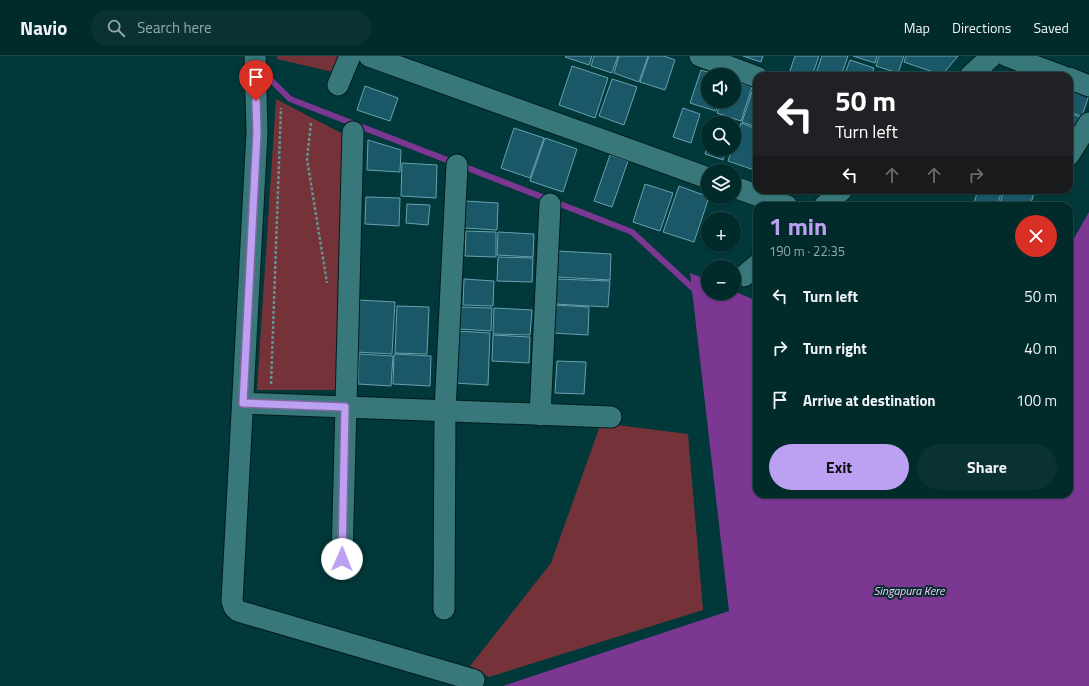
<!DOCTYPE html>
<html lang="en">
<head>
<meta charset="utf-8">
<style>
	:root { --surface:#012a2b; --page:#0b3233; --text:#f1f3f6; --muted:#96a7a9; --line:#234647; --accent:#bca0f2 }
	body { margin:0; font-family:"Titillium Web",sans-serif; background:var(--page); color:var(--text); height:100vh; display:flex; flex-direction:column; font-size:15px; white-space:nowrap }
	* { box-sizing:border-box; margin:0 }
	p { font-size:13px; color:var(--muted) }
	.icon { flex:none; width:22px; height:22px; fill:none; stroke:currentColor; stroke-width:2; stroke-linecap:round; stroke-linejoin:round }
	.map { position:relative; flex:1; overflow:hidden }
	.sheet { position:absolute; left:753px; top:146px; width:320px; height:296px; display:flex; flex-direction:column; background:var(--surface); border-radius:12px; box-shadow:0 1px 3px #0004,0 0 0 1px var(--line) }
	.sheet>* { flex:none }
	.guide { position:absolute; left:753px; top:16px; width:320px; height:122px; border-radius:12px; box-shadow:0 1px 3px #0004,0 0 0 1px var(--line); background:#202124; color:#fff; overflow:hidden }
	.buttons { position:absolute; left:701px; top:12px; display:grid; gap:8px }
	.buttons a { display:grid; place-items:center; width:40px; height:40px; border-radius:50%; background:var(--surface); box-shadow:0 1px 3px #0004,0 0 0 1px var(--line); font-size:20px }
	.pin { position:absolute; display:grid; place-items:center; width:34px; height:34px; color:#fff; margin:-41px -17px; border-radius:50% 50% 50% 0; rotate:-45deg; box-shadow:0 0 4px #0007 }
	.pin .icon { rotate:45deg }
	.me { position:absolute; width:44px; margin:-22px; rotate:1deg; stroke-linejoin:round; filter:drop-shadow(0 0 3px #0008) }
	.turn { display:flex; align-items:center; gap:14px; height:84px; padding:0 16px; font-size:18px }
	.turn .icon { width:52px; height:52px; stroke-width:2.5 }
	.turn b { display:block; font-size:28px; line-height:34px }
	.lanes { display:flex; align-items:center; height:38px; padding:0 16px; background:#0003; justify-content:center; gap:20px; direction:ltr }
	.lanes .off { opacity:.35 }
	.round { display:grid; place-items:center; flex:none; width:42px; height:42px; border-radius:21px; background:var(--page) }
	.head { display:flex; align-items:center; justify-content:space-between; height:68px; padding:0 16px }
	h1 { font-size:24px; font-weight:700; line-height:30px; color:var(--accent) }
	.action { display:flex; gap:8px; margin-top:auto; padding:8px 16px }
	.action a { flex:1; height:46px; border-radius:24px; background:var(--accent); color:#111; font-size:16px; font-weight:700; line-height:46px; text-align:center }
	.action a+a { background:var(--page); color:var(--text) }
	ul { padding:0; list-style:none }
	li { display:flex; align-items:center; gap:12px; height:52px; padding:0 16px }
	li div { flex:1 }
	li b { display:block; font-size:15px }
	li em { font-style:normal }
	header { display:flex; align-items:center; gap:24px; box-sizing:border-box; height:56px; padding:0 20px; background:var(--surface); border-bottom:1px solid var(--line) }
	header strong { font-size:19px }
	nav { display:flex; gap:22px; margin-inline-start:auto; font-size:14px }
	.search { width:280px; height:36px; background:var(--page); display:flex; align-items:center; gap:10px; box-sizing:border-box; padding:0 14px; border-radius:22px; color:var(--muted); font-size:15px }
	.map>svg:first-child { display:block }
</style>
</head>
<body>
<header>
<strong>Navio</strong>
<div class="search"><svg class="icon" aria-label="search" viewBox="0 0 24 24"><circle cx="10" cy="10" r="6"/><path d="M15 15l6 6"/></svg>Search here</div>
<nav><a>Map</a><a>Directions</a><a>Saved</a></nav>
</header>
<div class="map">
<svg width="1089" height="630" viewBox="0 0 1089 630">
	<rect width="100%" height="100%" fill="#013839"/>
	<!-- green -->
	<g fill="#753339">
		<path d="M277,0H344L337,17L277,3Z"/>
		<path d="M276,43L343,78L339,334H257Z"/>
		<path d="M601,367L688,378L703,554L489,621L470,610L551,507Z"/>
	</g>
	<!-- water -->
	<path fill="#7b3791" d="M1089,156V630H503L729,555L690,217L708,224V237H734V235L757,245V438H1069V191Z"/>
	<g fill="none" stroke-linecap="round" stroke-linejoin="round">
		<!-- stream -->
		<path stroke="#7b3791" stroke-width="6" d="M270,23L290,43L632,176L697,236"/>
	</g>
	<!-- building -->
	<g fill="#1b5867" stroke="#66a1b1">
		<path d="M566,0H592L589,9L565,1Z"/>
		<path d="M594,0H618L612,17L591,10Z"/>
		<path d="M619,0H648L639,26L614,17Z"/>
		<path d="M649,0H664L675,4L665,34L640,26Z"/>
		<path d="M743,0H763L761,6Z"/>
		<path d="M795,0H819L812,20H796L789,18Z"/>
		<path d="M822,0H848L841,20H815Z"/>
		<path d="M853,0H877L875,7Z"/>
		<path d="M879,0H904L898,17L876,10Z"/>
		<path d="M906,0H958L942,19L904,6Z"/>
		<path d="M850,4L874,12L871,20H844Z"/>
		<path d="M572,10L608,22L595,62L559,49Z"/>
		<path d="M701,14L718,19H708V45H719L716,55L690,47Z"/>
		<path d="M612,23L637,31L624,69L599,60Z"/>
		<path d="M734,25L752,31L741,65L717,57L722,45H734Z"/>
		<path d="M365,30L398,42L390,65L357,54Z"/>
		<path d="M1069,32L1089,39L1082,60L1069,56Z"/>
		<path d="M753,33L757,34V71L742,66Z"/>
		<path d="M683,52L700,58L691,87L673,81Z"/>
		<path d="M1069,57L1080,61L1073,80L1069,78Z"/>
		<path d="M717,61L733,67H715Z"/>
		<path d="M741,67L757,73V115L728,105L732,93H734V87Z"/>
		<path d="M514,72L544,82L530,122L501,112Z"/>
		<path d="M545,82L577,93L563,136L530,125Z"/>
		<path d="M368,84L401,94L400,116L367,114Z"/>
		<path d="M708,88V93H727L723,104L705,98Z"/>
		<path d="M610,99L628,105L612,151L594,145Z"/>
		<path d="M402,107L437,109L436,142L401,140Z"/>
		<path d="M645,128L673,137L660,175L633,166Z"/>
		<path d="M679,130L709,141L694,186L663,176Z"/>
		<path d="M978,134H1002L997,150H973Z"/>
		<path d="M1004,134H1035L1030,150H999Z"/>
		<path d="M366,141L400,142L399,170L365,168Z"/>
		<path d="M465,145L498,147L497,174L464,172Z"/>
		<path d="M407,148L430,149L428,169L406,167Z"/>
		<path d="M466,175L496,176V201L465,200Z"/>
		<path d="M498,176L534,178L533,201L497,199Z"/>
		<path d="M558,195L611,198L610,224L557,221Z"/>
		<path d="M498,201L533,202L532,226L497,225Z"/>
		<path d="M464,223L494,225L493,250L463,249Z"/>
		<path d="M556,223L610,225L608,251L555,248Z"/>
		<path d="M358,244L395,246L392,298L356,296Z"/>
		<path d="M553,249L589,251L588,279L552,277Z"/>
		<path d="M397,250L429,251L427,298L395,297Z"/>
		<path d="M460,251L492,252L491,275L459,273Z"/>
		<path d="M494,252L532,254L530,279L493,278Z"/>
		<path d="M457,275L490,277L488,329L454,327Z"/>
		<path d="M493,279L530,281L529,307L492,305Z"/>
		<path d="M359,298L393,300L391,330L358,328Z"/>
		<path d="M394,298L431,300L430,330L393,328Z"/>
		<path d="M557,305L586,306L584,338L555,337Z"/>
	</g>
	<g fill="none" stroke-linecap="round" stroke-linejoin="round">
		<!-- minor casing -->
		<g stroke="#001d1e" stroke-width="23">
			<g id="minor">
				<path d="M255,0L257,76L232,545L234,551L238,555L474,624"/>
				<path d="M369,0L708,122"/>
				<path d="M700,0L757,21"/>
				<path d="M1007,0L1062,20"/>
				<path d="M970,20L992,0"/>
				<path d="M1069,22L1089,30"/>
				<path d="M338,29L350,0"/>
				<path d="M1069,99L1089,67"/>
				<path d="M734,131L787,150"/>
				<path d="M824,150L842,134"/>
				<path d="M744,220L757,209"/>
				<path d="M243,347L611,361"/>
				<path d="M540,359L550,148"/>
				<path d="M342,503L353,76"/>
				<path d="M444,553L445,355L457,109"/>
			</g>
		</g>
		<!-- path -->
		<g stroke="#669192" stroke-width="2.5" stroke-dasharray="3 2" stroke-linecap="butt">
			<path d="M311,67L307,103L327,227"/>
			<path d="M271,328L281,52"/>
		</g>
		<!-- minor -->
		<use href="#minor" stroke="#39787a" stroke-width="21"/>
	</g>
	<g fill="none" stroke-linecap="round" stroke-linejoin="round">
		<!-- route casing -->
		<g stroke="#7a689d" stroke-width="10">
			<path id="route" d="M256,45L257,76L243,347L345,351L342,503"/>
		</g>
		<!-- route -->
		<use href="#route" stroke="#bca0f2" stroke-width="7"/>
	</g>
	<g text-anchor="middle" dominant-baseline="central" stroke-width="4" stroke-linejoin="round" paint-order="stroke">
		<!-- water labels -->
		<g font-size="12" font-style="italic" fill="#f1cefe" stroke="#092c2d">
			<text x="909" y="534">Singapura Kere</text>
		</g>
	</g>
</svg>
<div class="buttons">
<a><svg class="icon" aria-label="sound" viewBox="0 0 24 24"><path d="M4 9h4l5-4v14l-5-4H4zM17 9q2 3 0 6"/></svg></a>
<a><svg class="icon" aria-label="search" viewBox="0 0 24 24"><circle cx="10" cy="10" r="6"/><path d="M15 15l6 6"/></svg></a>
<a><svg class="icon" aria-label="layers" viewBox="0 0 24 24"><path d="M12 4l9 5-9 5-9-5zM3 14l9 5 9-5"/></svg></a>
<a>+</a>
<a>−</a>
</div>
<div class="pin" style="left:256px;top:45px;background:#d93025"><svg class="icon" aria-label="arrive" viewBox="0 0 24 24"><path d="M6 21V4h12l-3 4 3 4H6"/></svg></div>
<svg class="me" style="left:342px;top:503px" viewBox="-20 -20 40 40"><circle r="19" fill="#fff"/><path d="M0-13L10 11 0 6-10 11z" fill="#bca0f2"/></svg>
<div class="guide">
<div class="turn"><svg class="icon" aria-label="left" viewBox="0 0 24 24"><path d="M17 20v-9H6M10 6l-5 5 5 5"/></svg><div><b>50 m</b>Turn left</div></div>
<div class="lanes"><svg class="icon" aria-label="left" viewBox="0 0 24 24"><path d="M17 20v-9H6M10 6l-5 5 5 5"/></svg><svg class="icon off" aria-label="ahead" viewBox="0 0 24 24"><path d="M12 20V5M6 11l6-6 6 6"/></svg><svg class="icon off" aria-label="ahead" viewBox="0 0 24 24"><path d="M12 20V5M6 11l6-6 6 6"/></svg><svg class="icon off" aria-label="right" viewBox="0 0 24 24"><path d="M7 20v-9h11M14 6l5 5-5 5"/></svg></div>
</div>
<section class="sheet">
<div class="head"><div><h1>1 min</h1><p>190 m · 22:35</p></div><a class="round" style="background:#d93025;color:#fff"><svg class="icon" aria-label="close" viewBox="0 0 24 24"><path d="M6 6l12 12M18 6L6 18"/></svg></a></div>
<ul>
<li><svg class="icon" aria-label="left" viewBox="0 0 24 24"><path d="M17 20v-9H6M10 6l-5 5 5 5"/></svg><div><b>Turn left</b></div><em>50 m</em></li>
<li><svg class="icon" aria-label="right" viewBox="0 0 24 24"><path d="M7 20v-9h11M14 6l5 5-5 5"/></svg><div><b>Turn right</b></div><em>40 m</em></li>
<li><svg class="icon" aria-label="arrive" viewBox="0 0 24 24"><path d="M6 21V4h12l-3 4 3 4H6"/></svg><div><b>Arrive at destination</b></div><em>100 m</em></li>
</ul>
<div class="action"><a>Exit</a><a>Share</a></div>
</section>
</div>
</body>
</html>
